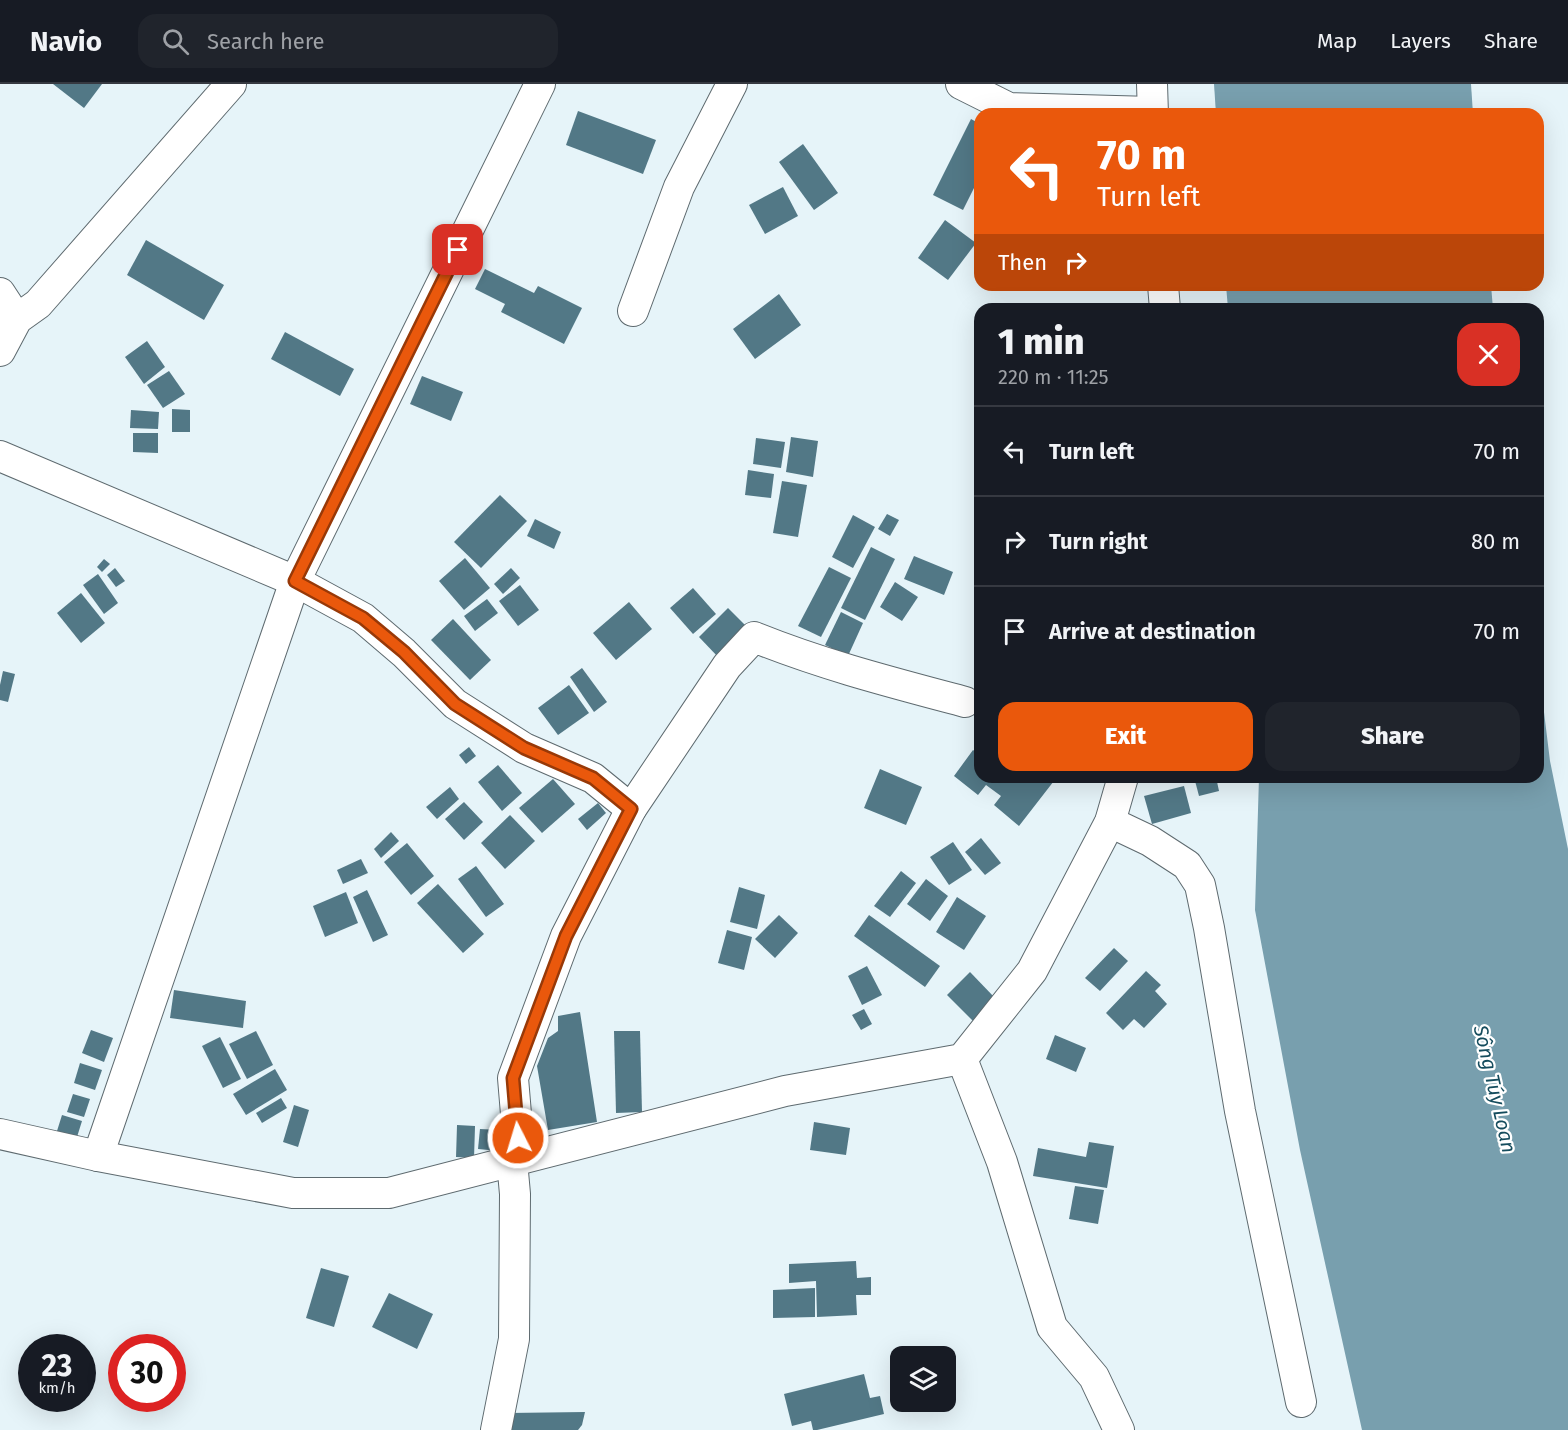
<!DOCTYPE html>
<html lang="en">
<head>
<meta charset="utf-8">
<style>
	:root { --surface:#171b24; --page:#20242c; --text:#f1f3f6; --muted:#9ea1a6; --line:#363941; --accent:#ea580c }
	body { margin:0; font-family:"Fira Sans",sans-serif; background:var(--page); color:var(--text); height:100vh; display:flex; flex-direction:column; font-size:22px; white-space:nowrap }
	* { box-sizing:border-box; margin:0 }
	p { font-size:20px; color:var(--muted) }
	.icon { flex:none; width:33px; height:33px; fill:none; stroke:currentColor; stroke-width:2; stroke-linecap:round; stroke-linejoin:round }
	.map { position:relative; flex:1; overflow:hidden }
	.side { position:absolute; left:974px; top:219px; width:570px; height:480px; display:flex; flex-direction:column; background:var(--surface); border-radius:18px; box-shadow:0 6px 24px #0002 }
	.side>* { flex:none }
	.top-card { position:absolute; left:974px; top:24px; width:570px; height:183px; border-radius:18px; box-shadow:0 6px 24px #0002; background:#ea580c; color:#fff; overflow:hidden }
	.buttons { position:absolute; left:890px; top:1262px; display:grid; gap:12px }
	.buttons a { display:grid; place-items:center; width:66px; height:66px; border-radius:12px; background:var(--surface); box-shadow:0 6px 24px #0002; font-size:30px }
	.speed { position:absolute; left:18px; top:1250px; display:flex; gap:12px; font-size:30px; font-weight:700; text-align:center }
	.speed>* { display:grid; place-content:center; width:78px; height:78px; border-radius:50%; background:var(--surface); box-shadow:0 6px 24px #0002; line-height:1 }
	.speed small { font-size:15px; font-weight:400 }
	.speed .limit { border:9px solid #d22; background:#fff; color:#111 }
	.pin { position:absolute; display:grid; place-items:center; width:51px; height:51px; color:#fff; margin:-26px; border-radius:12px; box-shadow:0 3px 9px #0006 }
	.me { position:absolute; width:66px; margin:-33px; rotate:355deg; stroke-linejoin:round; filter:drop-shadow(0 0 4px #0008) }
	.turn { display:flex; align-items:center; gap:21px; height:126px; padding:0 24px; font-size:27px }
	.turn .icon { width:78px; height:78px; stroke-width:2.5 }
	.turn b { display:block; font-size:42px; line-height:51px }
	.then { display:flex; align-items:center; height:57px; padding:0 24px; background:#0003; gap:12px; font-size:22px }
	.round { display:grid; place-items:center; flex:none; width:63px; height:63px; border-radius:18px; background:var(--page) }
	.headline { display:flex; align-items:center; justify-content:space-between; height:102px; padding:0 24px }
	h1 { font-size:36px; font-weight:800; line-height:45px }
	.primary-button { display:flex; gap:12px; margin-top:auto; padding:12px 24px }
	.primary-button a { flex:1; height:69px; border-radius:18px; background:var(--accent); color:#fff; font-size:24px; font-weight:800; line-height:69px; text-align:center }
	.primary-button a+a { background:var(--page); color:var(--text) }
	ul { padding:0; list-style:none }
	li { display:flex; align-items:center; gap:18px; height:90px; padding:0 24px; border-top:2px solid var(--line) }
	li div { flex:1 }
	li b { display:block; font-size:22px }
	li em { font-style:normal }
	header { display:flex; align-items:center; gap:36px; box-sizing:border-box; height:84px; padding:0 30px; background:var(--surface); border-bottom:2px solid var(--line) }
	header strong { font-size:28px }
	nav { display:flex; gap:33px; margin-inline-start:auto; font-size:21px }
	.search { width:420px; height:54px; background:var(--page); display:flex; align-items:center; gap:15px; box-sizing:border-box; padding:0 21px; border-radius:18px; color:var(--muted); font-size:22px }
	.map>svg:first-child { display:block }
</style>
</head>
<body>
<header>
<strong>Navio</strong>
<div class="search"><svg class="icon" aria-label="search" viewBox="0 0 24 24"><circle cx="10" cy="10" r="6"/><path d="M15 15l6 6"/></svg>Search here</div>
<nav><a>Map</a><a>Layers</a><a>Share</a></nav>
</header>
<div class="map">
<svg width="1568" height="1346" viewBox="0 0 1568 1346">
	<rect width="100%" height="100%" fill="#e6f4f9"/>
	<!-- water -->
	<g fill="#789fae">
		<path d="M1214,0H1471L1473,30H1216Z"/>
		<path d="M1226,201H1491L1493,225H1228Z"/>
		<path d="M1538,579L1550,677L1568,765V1346H1362L1300,1066L1255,826L1259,693H1538Z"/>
	</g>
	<!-- building -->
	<g fill="#527886">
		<path d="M53,0H102L84,24Z"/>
		<path d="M578,27L656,56L643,90L566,61Z"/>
		<path d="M971,35L980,40V92L963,126L933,111Z"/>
		<path d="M803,60L838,109L814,126L779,78Z"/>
		<path d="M783,103L798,132L765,150L749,121Z"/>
		<path d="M945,136L976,159L948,196L918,174Z"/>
		<path d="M146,156L224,201L204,236L127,191Z"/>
		<path d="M485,185L534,209L538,202L582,224L564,260L501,228L505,220L475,205Z"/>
		<path d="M779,210L801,241L755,275L733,245Z"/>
		<path d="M285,248L354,285L340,312L271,275Z"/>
		<path d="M147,257L165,283L144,300L125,273Z"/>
		<path d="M169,287L185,310L163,324L147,301Z"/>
		<path d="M422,292L463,308L451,337L410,320Z"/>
		<path d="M172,325L190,326V348H172Z"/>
		<path d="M131,326L159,328L158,345L130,344Z"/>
		<path d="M133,349H158V369L133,368Z"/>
		<path d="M791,353L818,357L813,393L786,388Z"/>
		<path d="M756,354L785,358L781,384L753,380Z"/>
		<path d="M748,386L774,390L771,414L745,411Z"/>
		<path d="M782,397L807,401L798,453L773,449Z"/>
		<path d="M500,411L527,437L481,484L454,458Z"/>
		<path d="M887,430L899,436L890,452L878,445Z"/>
		<path d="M853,431L875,443L853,484L832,473Z"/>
		<path d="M535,435L561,448L554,465L527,452Z"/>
		<path d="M871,463L895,475L865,536L841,524Z"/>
		<path d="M914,472L953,488L944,511L904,495Z"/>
		<path d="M465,474L490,504L464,526L439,497Z"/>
		<path d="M104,475L110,480L102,488L97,483Z"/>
		<path d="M829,483L851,494L821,553L798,542Z"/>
		<path d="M115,484L125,497L116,503L107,491Z"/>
		<path d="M511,484L520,494L503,510L494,500Z"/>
		<path d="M98,490L118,519L104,530L83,501Z"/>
		<path d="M895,498L918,513L902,537L880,523Z"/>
		<path d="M520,501L539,526L518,542L499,517Z"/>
		<path d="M693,504L716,530L693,550L670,524Z"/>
		<path d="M81,509L105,539L81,559L57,529Z"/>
		<path d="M487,515L498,529L475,547L464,532Z"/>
		<path d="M629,518L652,545L616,576L593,549Z"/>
		<path d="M728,524L749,545L719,574L699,553Z"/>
		<path d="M841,528L863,539L848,572L825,561Z"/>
		<path d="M453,535L491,576L470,596L431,556Z"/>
		<path d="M582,584L607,618L594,628L570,593Z"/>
		<path d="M3,587L15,590L8,618L0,616V601Z"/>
		<path d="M569,601L589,629L558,651L538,624Z"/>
		<path d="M469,663L476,672L466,680L459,671Z"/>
		<path d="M973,666L980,671V693H1057L1019,742L994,721L1001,712L986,701L978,711L954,692Z"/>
		<path d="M498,681L522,709L502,727L478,698Z"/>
		<path d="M880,685L922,703L906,741L864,724Z"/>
		<path d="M1194,693H1216L1219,707L1199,712Z"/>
		<path d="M553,695L575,720L542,749L519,724Z"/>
		<path d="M1184,702L1191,729L1152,740L1144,712Z"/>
		<path d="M450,703L459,715L437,735L426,723Z"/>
		<path d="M464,718L483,738L464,756L445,735Z"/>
		<path d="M598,719L606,729L587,746L578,735Z"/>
		<path d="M510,731L535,757L505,785L481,759Z"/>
		<path d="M391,748L399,757L381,774L374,765Z"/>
		<path d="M981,754L1001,779L985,791L965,768Z"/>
		<path d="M953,758L972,786L949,801L930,773Z"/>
		<path d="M407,759L434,792L411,811L384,778Z"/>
		<path d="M361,775L368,789L343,800L337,786Z"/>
		<path d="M476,782L504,820L486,833L458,795Z"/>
		<path d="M901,787L916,799L890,833L874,822Z"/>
		<path d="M926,795L948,812L930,837L907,820Z"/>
		<path d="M438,800L484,850L463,869L417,819Z"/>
		<path d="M739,803L765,811L757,845L730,838Z"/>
		<path d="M367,806L388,851L373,858L353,813Z"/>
		<path d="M346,808L358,839L325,853L313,822Z"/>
		<path d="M957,813L986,832L964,866L936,848Z"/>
		<path d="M779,831L798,849L775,874L755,855Z"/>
		<path d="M869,831L940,882L925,903L854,852Z"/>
		<path d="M727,846L752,853L744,886L718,879Z"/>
		<path d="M1114,864L1128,877L1100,907L1085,894Z"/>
		<path d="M867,882L882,911L862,921L848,892Z"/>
		<path d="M1146,887L1161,901L1155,907L1167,920L1144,944L1134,935L1123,946L1106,929Z"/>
		<path d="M970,888L995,914L973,937L947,911Z"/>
		<path d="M174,906L246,917L243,944L170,934Z"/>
		<path d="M864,925L872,940L861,946L852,931Z"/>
		<path d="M580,928L597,1038L548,1046L537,982L548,954L558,947V932Z"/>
		<path d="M91,946L113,954L104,978L82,969Z"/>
		<path d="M256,947L273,981L247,995L229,960Z"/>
		<path d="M614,947H640L642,1028L616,1029Z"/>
		<path d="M1055,951L1086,964L1076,988L1046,975Z"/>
		<path d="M220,953L241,995L223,1004L202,962Z"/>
		<path d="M80,979L102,986L95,1006L74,999Z"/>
		<path d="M275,985L287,1006L246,1031L233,1010Z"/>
		<path d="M73,1010L90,1015L84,1033L67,1028Z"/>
		<path d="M281,1014L287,1024L262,1039L256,1029Z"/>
		<path d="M294,1021L309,1026L298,1063L283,1058Z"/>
		<path d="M62,1031L82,1037L77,1053L57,1047Z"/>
		<path d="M814,1038L850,1044L846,1071L810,1066Z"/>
		<path d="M457,1041L475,1042L474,1074L456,1073Z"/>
		<path d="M480,1045L501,1046L499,1067L478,1065Z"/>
		<path d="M1089,1058L1114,1062L1107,1104L1033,1092L1038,1064L1086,1073Z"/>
		<path d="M1075,1102L1104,1106L1098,1140L1069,1135Z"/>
		<path d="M856,1177L857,1194L871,1193V1211H856L857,1231L817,1233L816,1197L789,1199V1180Z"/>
		<path d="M321,1184L349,1192L334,1243L306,1234Z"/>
		<path d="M815,1204V1233L773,1234V1206Z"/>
		<path d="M389,1209L433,1230L417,1265L372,1243Z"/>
		<path d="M864,1290L870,1314L880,1312L884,1330L817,1346H813L811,1337L792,1342L784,1310Z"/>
		<path d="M585,1328L582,1341L578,1346H508V1329Z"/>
	</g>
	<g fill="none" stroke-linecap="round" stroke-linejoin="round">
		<!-- street casing -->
		<g stroke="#5e6a6f" stroke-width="32">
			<g id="street">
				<path d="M961,0L1009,24L1152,28"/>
				<path d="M1152,0L1153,30"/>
				<path d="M1163,201L1165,225"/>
				<path d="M0,209L17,235"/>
				<path d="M633,227L679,103L732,0"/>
				<path d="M0,267L17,235L38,220L231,0"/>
				<path d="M0,372L295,497L363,534L404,569L455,620L524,664L593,694L631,725"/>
				<path d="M1110,738L1150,757L1187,781L1200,801L1209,844L1240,1027L1301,1318"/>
				<path d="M962,975L1002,1078L1052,1243L1094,1293L1119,1346"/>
				<path d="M0,1050L98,1072L293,1109H389L785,1007L962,975L1032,887L1110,738L1123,693"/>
				<path d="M98,1072L295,497L540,0"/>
				<path d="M523,1074L518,1054L513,994L566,852L631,725L727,582L754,553C823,581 894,599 965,618"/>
				<path d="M496,1346L514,1255L515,1110L512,1077"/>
			</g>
		</g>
		<!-- street -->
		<use href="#street" stroke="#fff" stroke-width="30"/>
	</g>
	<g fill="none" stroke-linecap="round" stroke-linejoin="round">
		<!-- route casing -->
		<g stroke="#983908" stroke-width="15">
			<path id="route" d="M458,166L295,497L363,534L404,568L455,620L524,664L593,694L631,725L566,852L513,994L518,1054"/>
		</g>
		<!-- route -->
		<use href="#route" stroke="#ea580c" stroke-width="10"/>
	</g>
	<g text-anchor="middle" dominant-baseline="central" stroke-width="4.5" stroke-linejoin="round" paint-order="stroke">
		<!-- water labels -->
		<g font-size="20" font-style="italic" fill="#154c5d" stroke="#fff">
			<text transform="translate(1495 1005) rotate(77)">Sông Túy Loan</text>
		</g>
	</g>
</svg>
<div class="buttons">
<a><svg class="icon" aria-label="layers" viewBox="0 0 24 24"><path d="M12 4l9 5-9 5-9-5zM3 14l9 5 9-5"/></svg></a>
</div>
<div class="speed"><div>23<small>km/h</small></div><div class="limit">30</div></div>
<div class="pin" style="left:458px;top:166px;background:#d93025"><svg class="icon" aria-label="arrive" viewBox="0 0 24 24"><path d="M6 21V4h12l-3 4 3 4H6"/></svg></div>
<svg class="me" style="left:518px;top:1054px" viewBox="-20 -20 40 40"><circle r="17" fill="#ea580c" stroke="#fff" stroke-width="3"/><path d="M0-11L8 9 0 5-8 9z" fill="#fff"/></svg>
<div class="top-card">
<div class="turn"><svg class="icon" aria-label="left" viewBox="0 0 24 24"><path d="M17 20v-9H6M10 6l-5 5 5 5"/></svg><div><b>70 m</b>Turn left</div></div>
<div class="then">Then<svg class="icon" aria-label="right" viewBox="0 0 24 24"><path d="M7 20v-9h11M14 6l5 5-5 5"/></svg></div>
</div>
<section class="side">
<div class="headline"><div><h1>1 min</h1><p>220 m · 11:25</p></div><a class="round" style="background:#d93025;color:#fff"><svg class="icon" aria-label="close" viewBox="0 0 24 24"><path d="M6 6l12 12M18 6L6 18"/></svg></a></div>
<ul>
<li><svg class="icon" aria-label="left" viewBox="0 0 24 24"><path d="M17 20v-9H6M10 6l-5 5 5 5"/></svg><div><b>Turn left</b></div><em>70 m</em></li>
<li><svg class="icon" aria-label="right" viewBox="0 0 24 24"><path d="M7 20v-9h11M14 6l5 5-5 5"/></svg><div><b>Turn right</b></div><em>80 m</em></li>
<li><svg class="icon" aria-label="arrive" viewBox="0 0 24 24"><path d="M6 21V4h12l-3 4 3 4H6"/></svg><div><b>Arrive at destination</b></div><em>70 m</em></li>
</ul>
<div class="primary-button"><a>Exit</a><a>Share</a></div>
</section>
</div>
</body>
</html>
